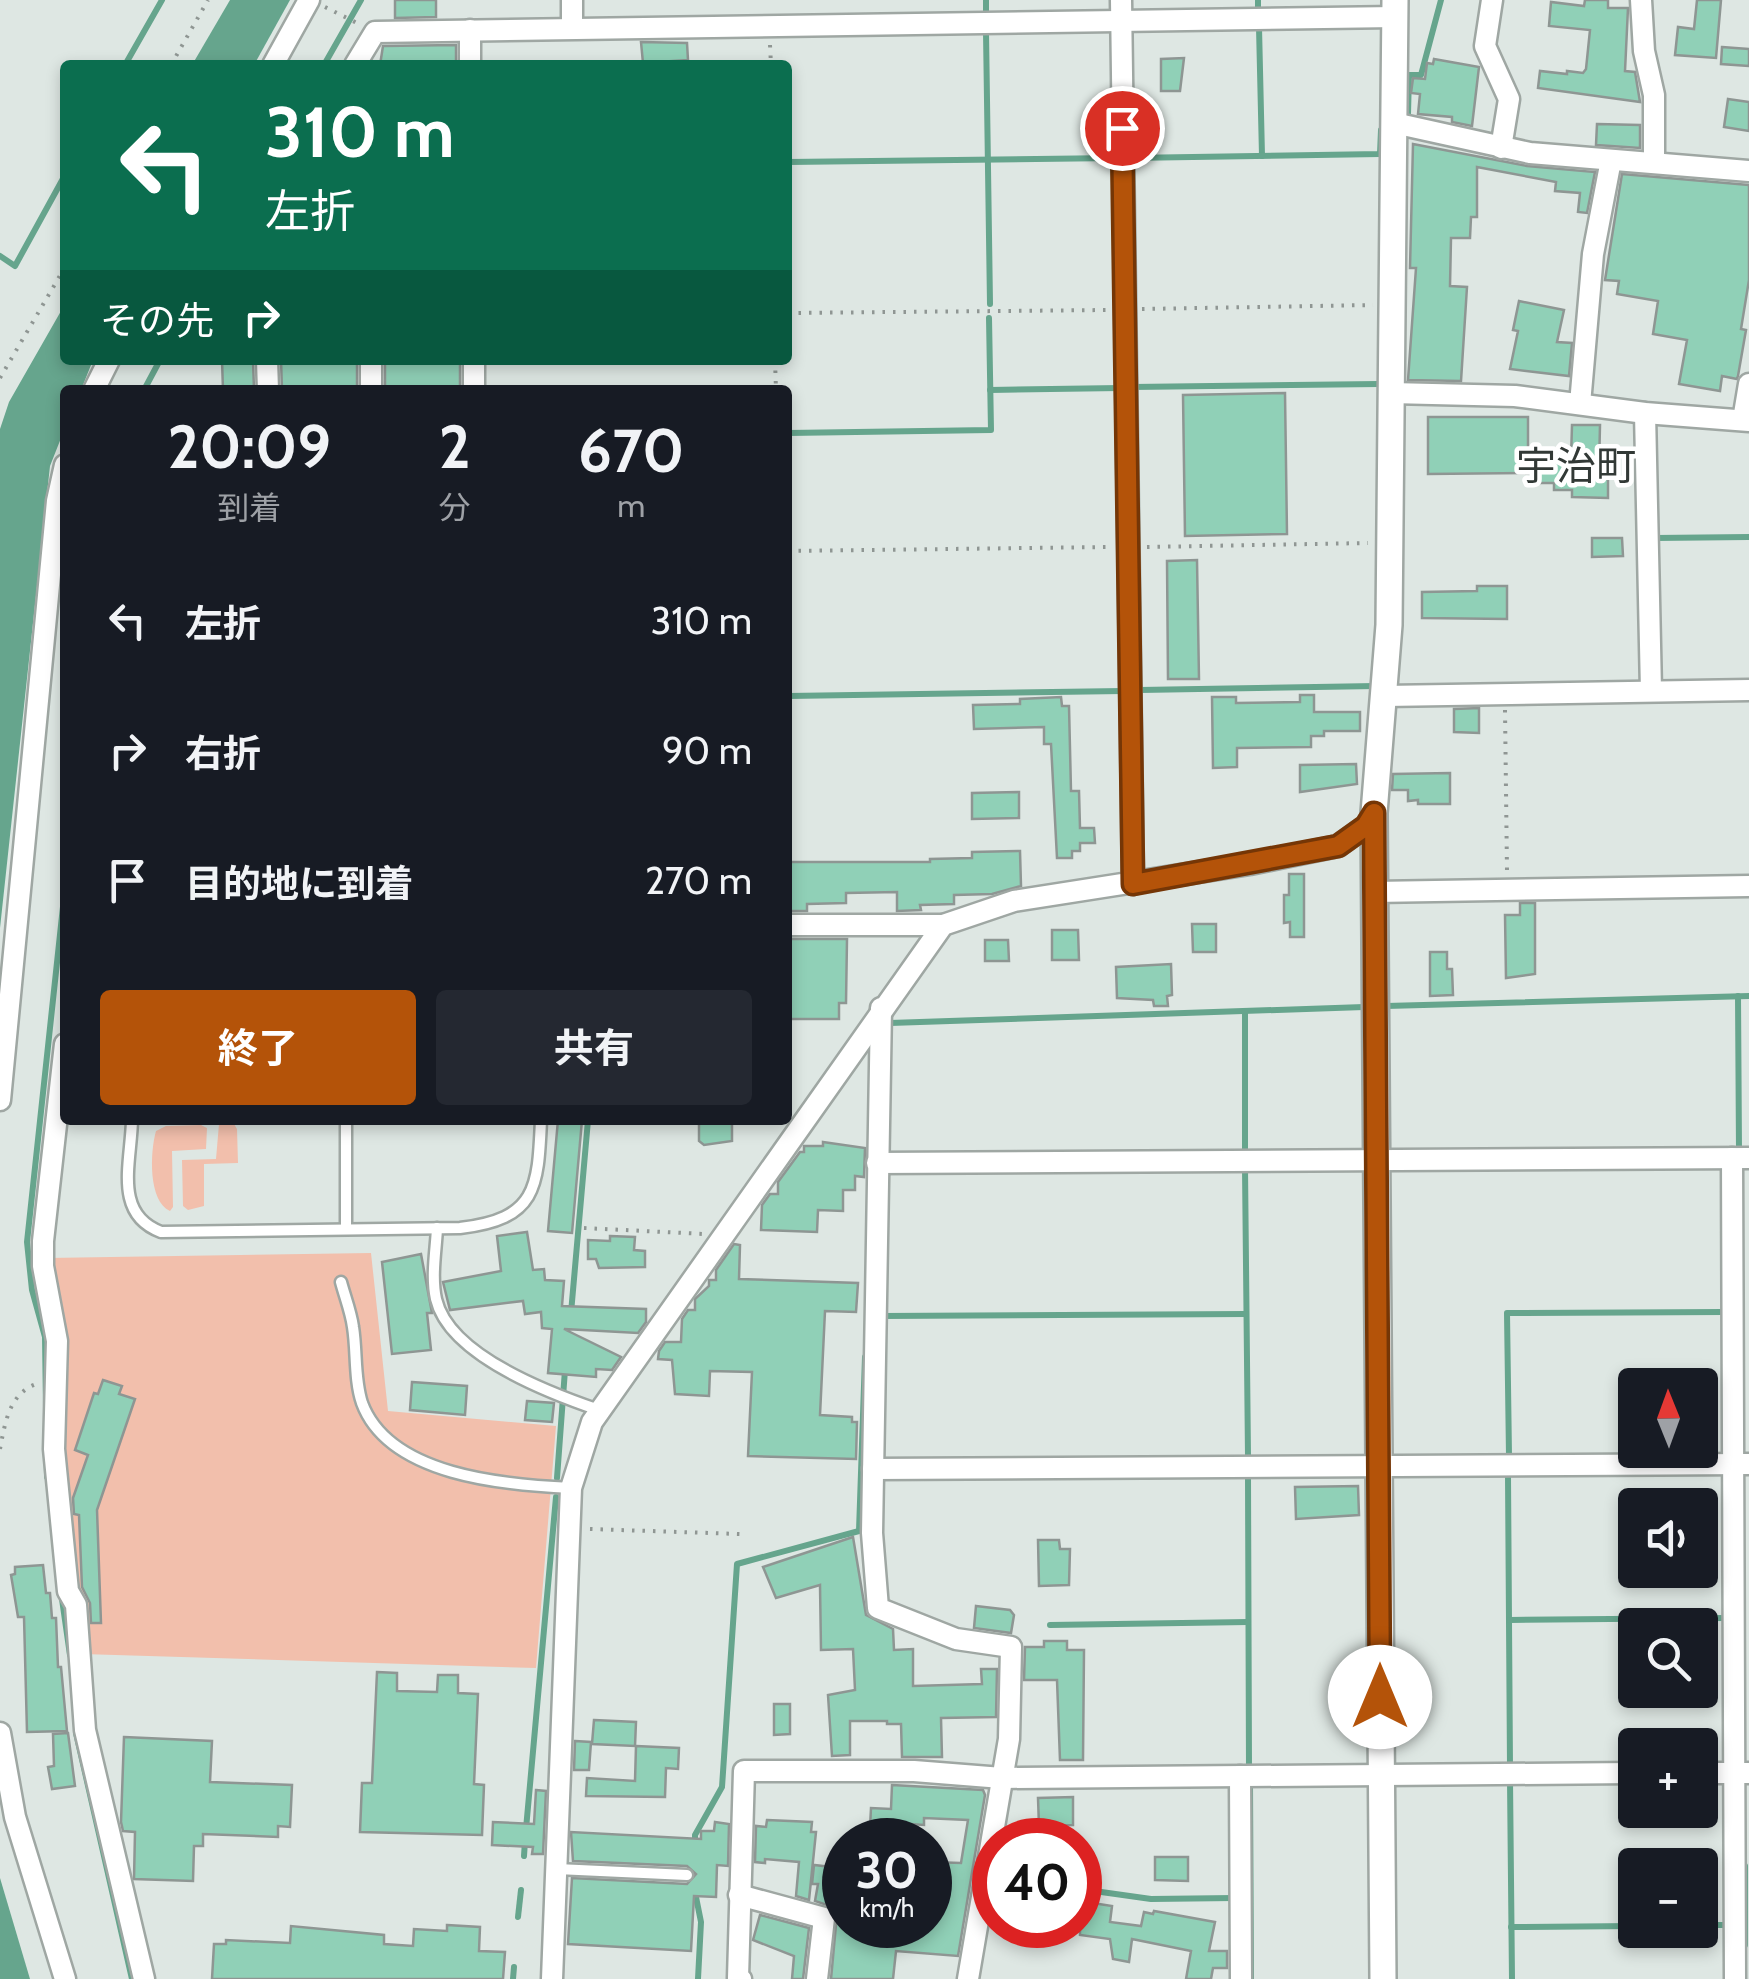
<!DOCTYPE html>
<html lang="ja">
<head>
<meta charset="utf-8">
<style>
	:root { --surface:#171b24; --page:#242831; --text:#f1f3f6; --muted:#9ea1a6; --accent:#b45309 }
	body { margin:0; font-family:Cabin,"Noto Sans JP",sans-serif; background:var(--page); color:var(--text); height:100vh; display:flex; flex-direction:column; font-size:38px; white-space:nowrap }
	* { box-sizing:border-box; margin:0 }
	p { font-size:32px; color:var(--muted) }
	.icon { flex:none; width:55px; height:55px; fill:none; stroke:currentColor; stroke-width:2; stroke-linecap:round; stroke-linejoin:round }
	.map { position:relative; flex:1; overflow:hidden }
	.drawer { position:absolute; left:60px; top:385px; width:732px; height:740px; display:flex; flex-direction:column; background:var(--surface); border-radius:10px; box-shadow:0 5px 15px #0003 }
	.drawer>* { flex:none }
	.guide { position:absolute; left:60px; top:60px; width:732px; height:305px; border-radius:10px; box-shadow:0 5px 15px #0003; background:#0b6e4f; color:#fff; overflow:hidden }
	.needle { width:65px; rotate:359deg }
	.controls { position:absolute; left:1618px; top:1368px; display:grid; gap:20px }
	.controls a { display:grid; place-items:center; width:100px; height:100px; border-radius:10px; background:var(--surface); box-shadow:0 5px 15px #0003; font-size:50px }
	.speed { position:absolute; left:822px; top:1818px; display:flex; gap:20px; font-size:50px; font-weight:700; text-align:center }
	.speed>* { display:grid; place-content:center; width:130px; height:130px; border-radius:50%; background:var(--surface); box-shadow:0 5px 15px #0003; line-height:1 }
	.speed small { font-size:25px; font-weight:400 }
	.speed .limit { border:15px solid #d22; background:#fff; color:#111 }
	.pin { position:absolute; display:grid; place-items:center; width:85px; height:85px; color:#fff; margin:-42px; border:5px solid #fff; border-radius:50%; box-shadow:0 2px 10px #0007 }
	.me { position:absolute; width:110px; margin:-55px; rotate:0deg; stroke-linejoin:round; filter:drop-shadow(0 0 8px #0008) }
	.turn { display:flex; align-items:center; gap:35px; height:210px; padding:0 40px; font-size:45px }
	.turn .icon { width:130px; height:130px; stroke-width:2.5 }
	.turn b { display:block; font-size:70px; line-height:85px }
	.then { display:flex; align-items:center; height:95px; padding:0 40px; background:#0003; gap:20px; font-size:38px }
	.eta { display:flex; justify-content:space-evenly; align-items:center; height:170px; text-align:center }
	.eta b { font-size:60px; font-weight:700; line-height:70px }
	.primary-button { display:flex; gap:20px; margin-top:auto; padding:20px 40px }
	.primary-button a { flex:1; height:115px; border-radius:10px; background:var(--accent); color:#fff; font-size:40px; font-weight:700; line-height:115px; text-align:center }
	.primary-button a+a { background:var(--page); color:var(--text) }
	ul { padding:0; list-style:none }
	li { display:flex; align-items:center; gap:30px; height:130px; padding:0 40px }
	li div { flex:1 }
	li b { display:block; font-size:38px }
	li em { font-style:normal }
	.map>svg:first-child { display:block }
</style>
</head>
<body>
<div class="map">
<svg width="1749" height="1979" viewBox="0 0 1749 1979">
	<rect width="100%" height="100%" fill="#dee7e3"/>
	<!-- green -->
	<g fill="#f2bfac">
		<path d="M219,1124H234L237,1129L238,1163L204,1164V1206L188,1210L183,1206L182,1160L216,1159Z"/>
		<path d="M201,1125L207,1128L206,1149L172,1151L173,1207L170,1211C148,1201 150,1152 156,1131L166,1126Z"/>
		<path d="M371,1253L388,1411L556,1426L536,1668L82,1654L72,1588L47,1258Z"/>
	</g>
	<!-- water -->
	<g fill="#66a58d">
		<path d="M230,0H290L254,65H192Z"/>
		<path d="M65,304V360H93L81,390H65V428L50,466L0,928V429L9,402Z"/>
		<path d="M0,1878L30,1979H0Z"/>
	</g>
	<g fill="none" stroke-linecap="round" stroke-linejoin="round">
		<!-- stream -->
		<g stroke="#66a58d" stroke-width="6">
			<path d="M986,0V12"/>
			<path d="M1258,0V8"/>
			<path d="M1259,27L1262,156"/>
			<path d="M986,32L990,304"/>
			<path d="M125,65L162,0"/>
			<path d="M324,65L361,0"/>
			<path d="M1408,114L1409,75H1421L1441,0"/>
			<path d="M1129,158L1380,154L1381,130H1384"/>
			<path d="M788,162L1116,158"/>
			<path d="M0,256L15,266L65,175"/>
			<path d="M1132,387L1379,384"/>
			<path d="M144,390L160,360"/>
			<path d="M990,390L1120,388"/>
			<path d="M788,433L991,430L989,318"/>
			<path d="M1655,538L1749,537"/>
			<path d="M1140,690L1376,686"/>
			<path d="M788,696L1123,691"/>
			<path d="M1738,996L1739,1150"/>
			<path d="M1386,1006L1749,996"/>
			<path d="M1245,1012V1149"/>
			<path d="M890,1023L1364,1007"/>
			<path d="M1245,1168L1248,1456"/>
			<path d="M571,1313L588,1120"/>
			<path d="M882,1316L1246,1314"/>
			<path d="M1509,1456L1507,1313L1724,1312"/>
			<path d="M1248,1476L1249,1768"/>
			<path d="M1508,1476L1510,1766"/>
			<path d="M47,1477L45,1337L32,1290L27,1242L65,888"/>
			<path d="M557,1478L565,1370"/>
			<path d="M62,1599L70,1655"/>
			<path d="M1510,1620L1726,1618"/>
			<path d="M1050,1625L1248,1622"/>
			<path d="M76,1733L132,1979"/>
			<path d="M1510,1780L1512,1979"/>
			<path d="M1250,1783L1251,1979"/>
			<path d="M526,1829L556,1497"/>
			<path d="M695,1844V1835L722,1787L737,1564L859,1531L865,1357"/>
			<path d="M524,1856L525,1841"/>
			<path d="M1745,1866V1945"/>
			<path d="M1080,1889L1151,1899L1234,1898"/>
			<path d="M695,1892L701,1922L698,1979"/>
			<path d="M518,1917L521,1890"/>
			<path d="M1700,1925H1728"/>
			<path d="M1511,1927L1635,1926"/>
			<path d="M513,1979L514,1967"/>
		</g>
	</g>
	<!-- building -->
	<g fill="#90d0b7" stroke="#8e9693" stroke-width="2.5">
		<path d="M395,0H436V17L395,18Z"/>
		<path d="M1585,0H1608V8H1628L1625,71L1635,72L1640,102L1538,88L1540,71L1567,74V71L1583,73L1586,69L1590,30L1549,26L1551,2L1584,6Z"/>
		<path d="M1697,0H1721L1716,58L1675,55L1678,27L1694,29Z"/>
		<path d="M641,42L687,43L688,60L643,63Z"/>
		<path d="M456,45V65H380L383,46Z"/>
		<path d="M1722,47L1749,49V66L1721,64Z"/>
		<path d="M1184,58L1180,91H1161V59Z"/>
		<path d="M1434,59L1479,67L1472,126L1452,122V117L1418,114L1420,94L1411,93L1413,78L1425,79L1427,63L1433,64Z"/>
		<path d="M1728,99L1749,102V131L1724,127Z"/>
		<path d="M1597,124L1640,125V148L1596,145Z"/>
		<path d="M1413,144L1527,166L1595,172L1587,213L1578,212L1580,193L1555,191L1556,182L1477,167V217H1471L1470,238H1451L1450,286L1467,287L1461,381L1408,380L1416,268H1410Z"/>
		<path d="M1622,174L1749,185V280L1741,329L1746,330L1738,376L1737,379L1722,376L1720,391L1679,384L1687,340L1653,334L1658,301L1617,294L1619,281L1605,280Z"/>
		<path d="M1519,301L1564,310L1557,342L1572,343L1569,376L1510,369L1518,331L1513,330Z"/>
		<path d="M222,360H253L254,390H223Z"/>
		<path d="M281,360H357V390H282Z"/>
		<rect x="385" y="360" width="75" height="30"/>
		<path d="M1285,393L1287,534L1185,536L1183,395Z"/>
		<path d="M1428,417H1528V458L1571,459L1572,425H1600L1599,469H1608V498L1572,497V490H1554V483H1539V473L1428,474Z"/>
		<path d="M1592,538H1622L1623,556L1592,557Z"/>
		<path d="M1197,560L1199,679H1168L1167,561Z"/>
		<path d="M1477,586H1507V619L1422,618V592L1477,591Z"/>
		<path d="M1300,695H1314V712H1360V731H1324V736H1311V747L1237,748V767L1213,768L1212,697H1236V703L1300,702Z"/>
		<path d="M1061,697L1062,706H1069L1071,791H1079L1080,828H1094L1095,843H1080V851H1072V858H1057L1051,744H1044V727L974,729L973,705L1020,704V699Z"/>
		<path d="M1479,708V733L1454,732V709Z"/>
		<path d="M1356,764L1357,784L1300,792V765Z"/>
		<path d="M1450,773V804H1418V800L1408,801V790H1392L1393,774Z"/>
		<path d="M1019,792V818L972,819V793Z"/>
		<path d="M1020,851L1021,886L992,894L954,895V904L920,905L921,910L897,911V892L846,893V903L807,904V911H788V862H930V859L972,858V852Z"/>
		<path d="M1289,874H1304V937H1290V922L1284,923V895H1289Z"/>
		<path d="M1520,903H1535V974L1506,978L1505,915H1520Z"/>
		<path d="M1192,924H1216V952H1193Z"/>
		<path d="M1052,930H1078L1079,960H1052Z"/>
		<path d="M788,939H847L846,1003H839V1019H788Z"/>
		<path d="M985,940H1008L1009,961H985Z"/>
		<path d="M1430,952H1447V969H1452L1453,995L1430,996Z"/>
		<path d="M1171,964L1172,995L1167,996L1168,1006H1154L1153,1000L1117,998L1116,967Z"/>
		<path d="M558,1120H582L572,1233L548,1231Z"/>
		<path d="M699,1120H732V1141L704,1145L699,1141Z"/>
		<path d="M823,1142L865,1148L864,1177L855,1176V1190H843V1211L818,1210L817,1232L761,1230L762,1205L770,1194H778V1182L800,1152H804V1146H823Z"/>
		<path d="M527,1232L533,1270L544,1269L545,1280L564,1281L562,1306L646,1309V1322L638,1333L564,1329L621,1357L612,1370L596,1369V1377L548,1373L552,1329L542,1328L541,1312L525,1314L523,1301L450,1310L443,1282L501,1271L497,1236Z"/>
		<path d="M610,1236L635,1237L634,1250L645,1251V1267L599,1268L596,1259H588V1240L610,1241Z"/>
		<path d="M734,1244L740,1245L739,1279L858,1283L856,1312L825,1311L820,1415L852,1417V1422H857L856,1459L748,1456L752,1372L710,1371L709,1396L675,1394L672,1360L658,1359L659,1351L665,1342H681L682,1319L688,1310H695V1299L709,1286V1280H716V1270Z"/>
		<path d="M421,1254L432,1313H427L431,1350L392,1354L382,1262Z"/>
		<path d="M103,1380L122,1386L119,1394L135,1399L97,1510L101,1623H91L90,1603L82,1587L79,1515L74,1514L73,1498L88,1455L75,1450L94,1393L98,1394Z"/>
		<path d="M412,1382L467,1386L465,1415L410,1410Z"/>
		<path d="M527,1401L554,1403L552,1422L525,1420Z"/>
		<path d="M1358,1486L1359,1515L1296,1519L1295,1487Z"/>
		<path d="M853,1537L866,1615L893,1629L894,1650L913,1649V1686L982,1684L981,1669H997L996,1717L941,1718L942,1757H902L901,1724H887V1721H850V1755L832,1756L828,1695L855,1690L853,1649L821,1650L820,1585L776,1598L763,1567Z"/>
		<path d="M1038,1540H1059L1060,1549H1070L1069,1585L1039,1586Z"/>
		<path d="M43,1565L46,1593H50L52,1618H56L58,1667H61L67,1731L27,1732L24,1617H18L11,1575L15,1574V1567Z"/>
		<path d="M976,1606L1010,1610L1014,1615L1011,1633L974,1628Z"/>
		<path d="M1044,1641H1067V1650H1084L1083,1760H1060L1057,1680H1024L1025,1647H1044Z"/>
		<path d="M377,1672L397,1673V1691L437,1692L438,1675H458V1693L478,1694L474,1784L484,1785L482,1835L360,1832L362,1783H372Z"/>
		<path d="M774,1704H790V1734L774,1735Z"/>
		<path d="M594,1720L636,1722L635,1746L592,1744Z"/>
		<path d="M68,1733L75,1786L52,1789L48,1767L54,1766L53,1734Z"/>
		<path d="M124,1737L212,1741L210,1782L292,1785L290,1827L278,1826V1837L203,1834V1846H194L193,1881L134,1879L135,1832L123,1831L121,1822Z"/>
		<path d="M575,1741L591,1742L589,1770H574Z"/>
		<path d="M636,1746L679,1748L678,1769L666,1768L665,1797L586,1796L587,1778L635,1781Z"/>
		<path d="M892,1785L983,1790L985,1795L958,1956L896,1951L893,1979H831L837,1914L833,1907L815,1901L818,1884H812L814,1865L832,1867L830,1882L845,1885L844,1925L884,1930V1925H930L932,1862L961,1863L968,1820L924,1818V1825L911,1824V1833L870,1828L871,1808L891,1809Z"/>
		<path d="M536,1790L546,1791L543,1854H532L533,1847L492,1845L493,1822L534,1824Z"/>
		<path d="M1073,1797V1825L1039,1826L1038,1798Z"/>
		<path d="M767,1820L812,1822L811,1832H816L809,1900L796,1896L799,1862L765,1859V1863L755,1862L756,1826L766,1827Z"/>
		<path d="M715,1822L729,1824L728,1866L717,1865L716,1897L694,1896L691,1951L568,1944L572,1878L687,1884L696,1874L687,1866L573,1861L571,1832L701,1839V1831H714Z"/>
		<path d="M1155,1857H1188V1881L1155,1880Z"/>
		<path d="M1080,1901L1112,1906L1110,1922L1141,1926L1144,1912L1153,1914L1154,1911L1215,1922L1209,1951H1227V1968H1213L1211,1979H1186L1191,1951L1132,1939L1129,1962L1113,1959L1110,1939L1080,1935Z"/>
		<path d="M760,1915L809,1928L803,1979H792L794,1956L753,1940Z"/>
		<path d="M447,1925L480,1927L479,1951L505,1952L503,1979H212L214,1944H226V1940L290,1943L291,1926L384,1935V1944L413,1946L414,1929L447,1931Z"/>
	</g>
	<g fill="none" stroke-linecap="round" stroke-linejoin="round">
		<!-- service casing -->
		<g stroke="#9fa7a3" stroke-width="15">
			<g id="service">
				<path d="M132,1120C131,1163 113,1214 161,1232L460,1228C537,1219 538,1188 541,1120"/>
				<path d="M437,1228C436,1250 431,1276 436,1299C449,1355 549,1393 599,1410"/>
				<path d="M346,1229V1120"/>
				<path d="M341,1282C345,1297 351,1312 353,1327C357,1352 354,1379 362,1403C389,1476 505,1485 571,1488"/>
				<path d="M557,1869L687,1875"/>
			</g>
		</g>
		<!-- minor casing -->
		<g stroke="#9fa7a3" stroke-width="25">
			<g id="minor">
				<path d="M572,0V28"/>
				<path d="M1121,0L1133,884"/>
				<path d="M1492,0L1485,46L1509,99L1501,148"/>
				<path d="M1641,0L1644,51L1654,95V162"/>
				<path d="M470,30V65"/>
				<path d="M273,65L309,0"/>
				<path d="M355,65L375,32L1396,17"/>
				<path d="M1394,123L1530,153L1749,171"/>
				<path d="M267,360L268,390"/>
				<path d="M371,360V390"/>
				<path d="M474,360V390"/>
				<path d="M94,390L109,360"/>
				<path d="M1391,393L1515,396L1645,413L1749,421"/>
				<path d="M1580,404L1593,254L1611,160"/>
				<path d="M1645,413L1651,691"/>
				<path d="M1743,420L1749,384"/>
				<path d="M1385,696L1749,690"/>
				<path d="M1374,892L1749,886"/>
				<path d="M788,925H943"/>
				<path d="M881,1008L872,1533L878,1608L956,1639L1011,1647L1009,1739L968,1979"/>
				<path d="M65,1044L43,1241V1266L57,1341L54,1449L68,1591L76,1605L85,1730L144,1979"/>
				<path d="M0,1100L57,501L65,465"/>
				<path d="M1732,1158L1735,1979"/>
				<path d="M877,1163L1749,1158"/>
				<path d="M873,1469L1749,1464"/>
				<path d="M0,1733L15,1817L65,1979"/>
				<path d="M1700,1773H1749"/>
				<path d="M1240,1776L1241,1979"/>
				<path d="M739,1895L824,1918L817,1979"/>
				<path d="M552,1979L571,1488L592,1422L943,925L1014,901L1250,864L1338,846L1366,826L1374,813"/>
				<path d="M741,1979L738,1978L744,1771H914L1002,1778L1635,1773"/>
			</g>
		</g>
		<!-- tertiary casing -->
		<g stroke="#9fa7a3" stroke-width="30">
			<path id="tertiary" d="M1383,1979L1374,813L1389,625L1395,0"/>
		</g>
		<!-- path -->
		<g stroke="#8f9693" stroke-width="4" stroke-dasharray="2.5 8" stroke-linecap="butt">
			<path d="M325,7L357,23"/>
			<path d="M770,45L771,65"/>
			<path d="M171,65L208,0"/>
			<path d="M1142,309L1373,305"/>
			<path d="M788,313L1108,310"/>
			<path d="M775,360L776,390"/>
			<path d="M0,378L65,267"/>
			<path d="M1147,547L1368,543"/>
			<path d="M788,551L1108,547"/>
			<path d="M1505,710L1507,871"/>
			<path d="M584,1228L704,1234"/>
			<path d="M0,1449C5,1423 9,1394 36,1384"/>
			<path d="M590,1529L740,1534"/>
		</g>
		<!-- service -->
		<use href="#service" stroke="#fff" stroke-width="10"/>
		<!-- minor -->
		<use href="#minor" stroke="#fff" stroke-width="20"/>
		<!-- tertiary -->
		<use href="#tertiary" stroke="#fff" stroke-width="25"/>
	</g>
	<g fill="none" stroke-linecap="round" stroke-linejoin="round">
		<!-- route casing -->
		<g stroke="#753606" stroke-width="25">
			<path id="route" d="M1122,128L1133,884L1338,846L1366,826L1374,813L1380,1697"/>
		</g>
		<!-- route -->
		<use href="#route" stroke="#b45309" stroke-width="18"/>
	</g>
	<g text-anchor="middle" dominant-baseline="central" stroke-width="9" stroke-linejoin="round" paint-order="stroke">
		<!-- quarter labels -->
		<g font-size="40" fill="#323936" stroke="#fff">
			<text x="1576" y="465">宇治町</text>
		</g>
	</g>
</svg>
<div class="controls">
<a><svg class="needle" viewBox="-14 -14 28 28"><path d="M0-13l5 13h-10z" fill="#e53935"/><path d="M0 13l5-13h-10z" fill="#9ea1a6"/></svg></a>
<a><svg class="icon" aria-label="sound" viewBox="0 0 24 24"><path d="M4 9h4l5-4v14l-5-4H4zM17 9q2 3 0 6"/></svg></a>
<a><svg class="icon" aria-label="search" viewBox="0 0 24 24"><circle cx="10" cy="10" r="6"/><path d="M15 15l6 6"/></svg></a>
<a>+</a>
<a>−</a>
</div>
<div class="speed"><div>30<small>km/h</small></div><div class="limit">40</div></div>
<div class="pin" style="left:1122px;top:128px;background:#d93025"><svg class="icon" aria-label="arrive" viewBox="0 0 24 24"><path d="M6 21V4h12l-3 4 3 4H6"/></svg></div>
<svg class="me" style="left:1380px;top:1697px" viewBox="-20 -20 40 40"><circle r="19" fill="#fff"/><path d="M0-13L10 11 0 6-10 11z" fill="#b45309"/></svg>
<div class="guide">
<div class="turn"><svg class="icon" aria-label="left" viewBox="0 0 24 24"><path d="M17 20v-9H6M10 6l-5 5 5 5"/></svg><div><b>310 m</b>左折</div></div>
<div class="then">その先<svg class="icon" aria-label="right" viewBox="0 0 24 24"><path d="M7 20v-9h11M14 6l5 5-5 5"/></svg></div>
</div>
<section class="drawer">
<div class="eta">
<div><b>20:09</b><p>到着</p></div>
<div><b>2</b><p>分</p></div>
<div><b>670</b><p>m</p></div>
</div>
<ul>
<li><svg class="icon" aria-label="left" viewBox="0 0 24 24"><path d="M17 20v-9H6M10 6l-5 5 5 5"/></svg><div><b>左折</b></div><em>310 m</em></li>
<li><svg class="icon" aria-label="right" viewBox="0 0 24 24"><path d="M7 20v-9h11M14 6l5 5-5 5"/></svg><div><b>右折</b></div><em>90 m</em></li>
<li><svg class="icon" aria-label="arrive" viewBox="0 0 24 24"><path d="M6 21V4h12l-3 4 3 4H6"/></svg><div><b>目的地に到着</b></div><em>270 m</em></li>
</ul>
<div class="primary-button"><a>終了</a><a>共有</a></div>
</section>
</div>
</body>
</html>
